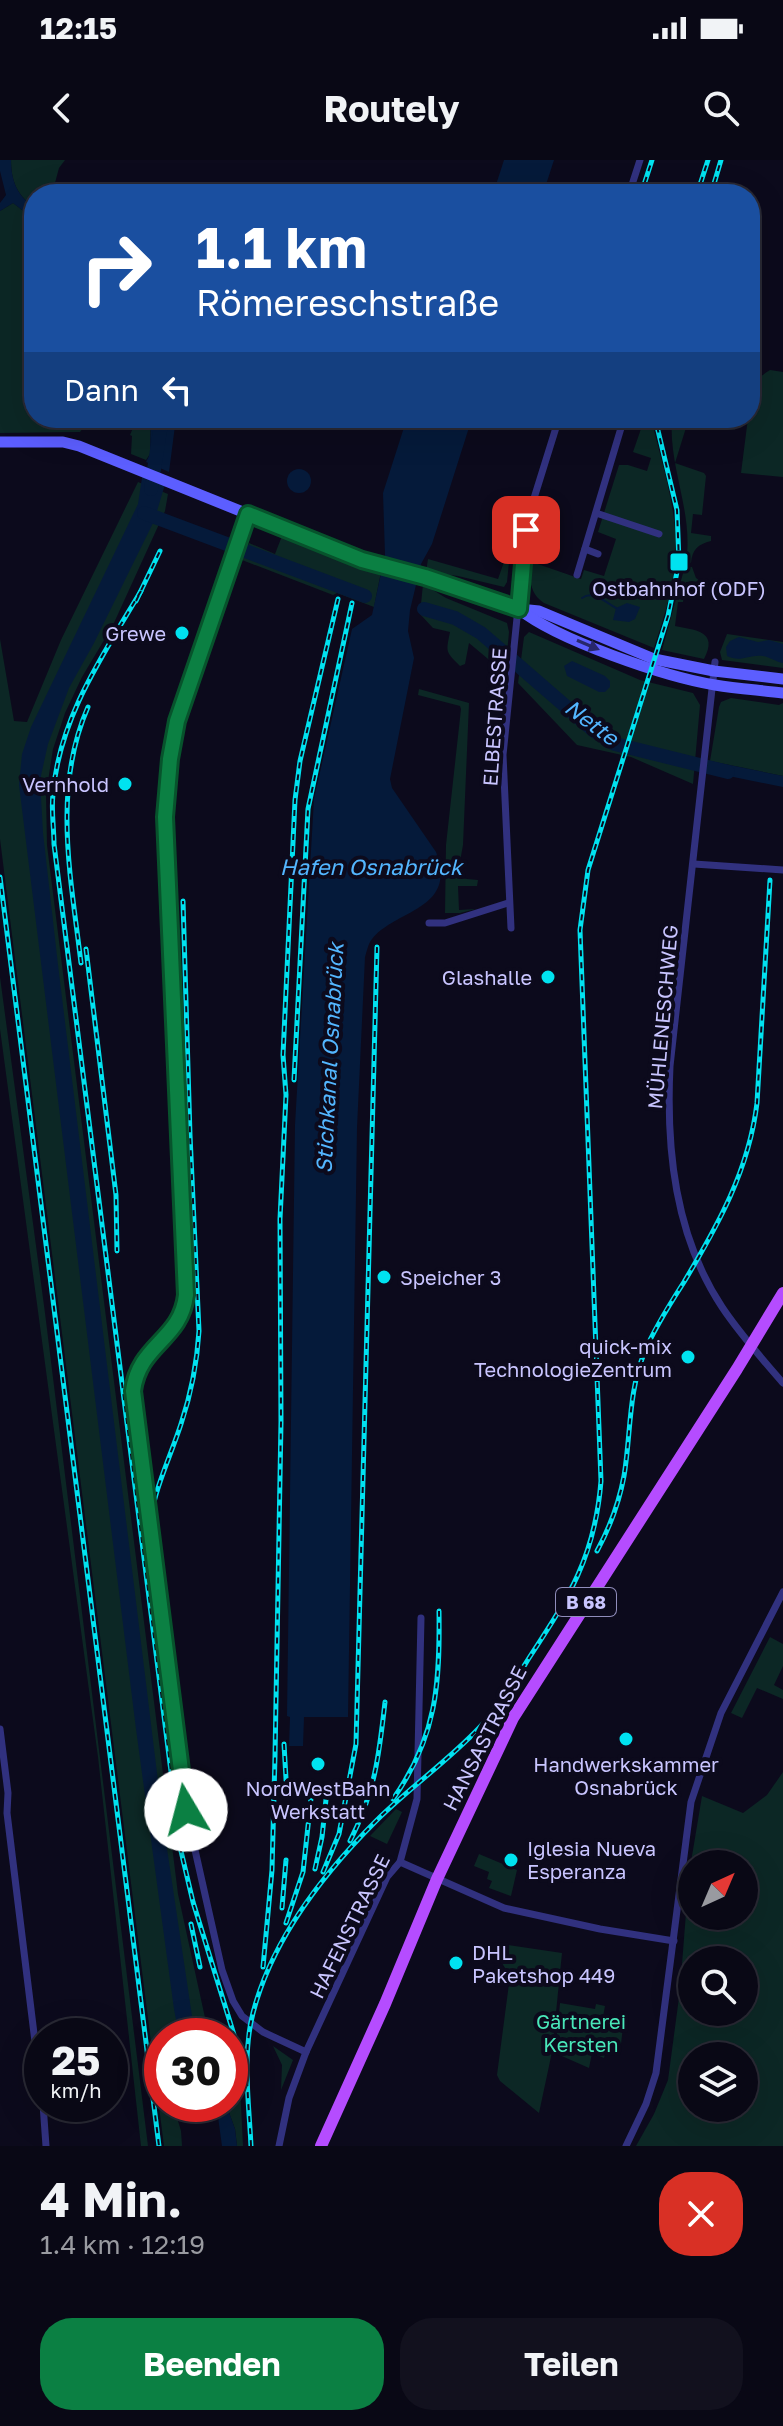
<!DOCTYPE html>
<html lang="de">
<head>
<meta charset="utf-8">
<style>
	:root { --surface:#090815; --page:#12111e; --text:#f1f3f6; --muted:#999aa0; --line:#292934; --accent:#0b8043 }
	body { margin:0; font-family:"Golos Text",sans-serif; background:var(--page); color:var(--text); height:100vh; display:flex; flex-direction:column; font-size:30px; white-space:nowrap }
	* { box-sizing:border-box; margin:0 }
	p { font-size:26px; color:var(--muted) }
	.icon { flex:none; width:44px; height:44px; fill:none; stroke:currentColor; stroke-width:2; stroke-linecap:round; stroke-linejoin:round }
	.map { position:relative; height:1986px; overflow:hidden }
	.side { display:flex; flex-direction:column; background:var(--surface); flex:1 }
	.side>* { flex:none }
	.hud { position:absolute; left:24px; top:24px; width:736px; height:244px; border-radius:32px; box-shadow:0 8px 32px #0002,0 0 0 2px var(--line); background:#1a4fa0; color:#fff; overflow:hidden }
	.needle { width:52px; rotate:44deg }
	.buttons { position:absolute; left:678px; top:1690px; display:grid; gap:16px }
	.buttons a { display:grid; place-items:center; width:80px; height:80px; border-radius:50%; background:var(--surface); box-shadow:0 8px 32px #0002,0 0 0 2px var(--line); font-size:40px }
	.speed { position:absolute; left:24px; top:1858px; display:flex; gap:16px; font-size:40px; font-weight:700; text-align:center }
	.speed>* { display:grid; place-content:center; width:104px; height:104px; border-radius:50%; background:var(--surface); box-shadow:0 8px 32px #0002,0 0 0 2px var(--line); line-height:1 }
	.speed small { font-size:20px; font-weight:400 }
	.speed .limit { border:12px solid #d22; background:#fff; color:#111 }
	.pin { position:absolute; display:grid; place-items:center; width:68px; height:68px; color:#fff; margin:-34px; border-radius:16px; box-shadow:0 4px 12px #0006 }
	.me { position:absolute; width:88px; margin:-44px; rotate:352deg; stroke-linejoin:round; filter:drop-shadow(0 0 6px #0008) }
	.turn { display:flex; align-items:center; gap:28px; height:168px; padding:0 40px; font-size:36px }
	.turn .icon { width:104px; height:104px; stroke-width:2.5 }
	.turn b { display:block; font-size:56px; line-height:68px }
	.then { display:flex; align-items:center; height:76px; padding:0 40px; background:#0003; gap:16px; font-size:30px }
	.round { display:grid; place-items:center; flex:none; width:84px; height:84px; border-radius:32px; background:var(--page) }
	.headline { display:flex; align-items:center; justify-content:space-between; height:136px; padding:0 40px }
	h1 { font-size:48px; font-weight:700; line-height:60px }
	.cta { display:flex; gap:16px; margin-top:auto; padding:16px 40px }
	.cta a { flex:1; height:92px; border-radius:32px; background:var(--accent); color:#fff; font-size:32px; font-weight:700; line-height:92px; text-align:center }
	.cta a+a { background:var(--page); color:var(--text) }
	.status { display:flex; justify-content:space-between; align-items:center; height:56px; padding:0 40px; background:var(--surface); direction:ltr }
	.status svg { height:22px; fill:currentColor }
	header { display:flex; justify-content:space-between; align-items:center; height:104px; padding:0 40px; background:var(--surface); font-size:36px; font-weight:700 }
	.map>svg:first-child { display:block }
</style>
</head>
<body>
<div class="status"><b>12:15</b><svg viewBox="0 0 49 12"><path d="M0 12V9h3v3zM5 12V6h3v6zM10 12V3h3v9zM15 12V0h3v12zM26 1h20v11H26zM47 4h2v5h-2z"/></svg></div>
<header><svg class="icon" aria-label="back" viewBox="0 0 24 24"><path d="M15 5l-7 7 7 7"/></svg>Routely<svg class="icon" aria-label="search" viewBox="0 0 24 24"><circle cx="10" cy="10" r="6"/><path d="M15 15l6 6"/></svg></header>
<div class="map">
<svg width="783" height="1986" viewBox="0 0 783 1986">
	<rect width="100%" height="100%" fill="#0c0a1c"/>
	<!-- green -->
	<g fill="#0c2725" fill-rule="evenodd">
		<path d="M11,0H65L59,8L52,34H34V47C17,35 11,21 11,0Z"/>
		<path d="M13,43L34,59V258L89,260L80,272L0,273V51Z"/>
		<path d="M770,210L783,212V317L741,313L748,258H750C750,236 750,222 770,210Z"/>
		<path d="M129,258H151L150,294L146,300L131,294L132,276L130,275L136,261Z"/>
		<path d="M630,258H651C662,305 680,356 675,404C672,433 663,460 654,488L544,443C529,433 530,419 529,401L581,419L584,410L604,416L616,379L598,372L619,305H628L647,311L651,298L633,292L643,263Z"/>
		<path d="M672,258H689L675,303L704,313L706,316L702,355L693,354L691,373L711,376V381C698,384 692,390 691,403L686,402C694,353 668,307 672,258Z"/>
		<path d="M691,258H726L733,261L736,269L727,270Z"/>
		<path d="M138,322L168,334L165,351L113,465L82,517L65,553L53,589L46,634L47,685L178,1734L209,1876H195L190,1857L177,1865L168,1864L165,1876H162V1944H173L181,1971L182,1986H164L0,679V479L14,561L27,562L61,480Z"/>
		<path d="M282,376L381,412L374,447L337,433L333,435L242,400L249,383L275,394Z"/>
		<path d="M511,382L507,422L504,427L458,416L426,412L428,399L498,419Z"/>
		<path d="M685,406L692,407L696,418L704,424L686,422L683,442H678L675,466C695,470 719,471 704,499L662,490Z"/>
		<path d="M423,424L446,438L507,463L509,472L501,559L499,560L495,554L500,509L469,483L465,504L460,506C445,491 446,492 450,472L433,468L420,454Z"/>
		<path d="M529,472L640,520L693,533L700,545L693,624L631,597L577,585L518,523L524,477Z"/>
		<path d="M727,474L783,482V508L722,500L720,492Z"/>
		<path d="M419,529L469,543L463,685L457,718L478,720L477,726H458L459,750L476,749L460,753H445L446,685L461,549L460,546L418,535Z"/>
		<path d="M731,538L779,545L783,543V616L710,601L719,547L721,542Z"/>
		<path d="M0,817L45,1153L148,1986H141L98,1597L0,869Z"/>
		<path d="M770,1477L783,1484V1506L774,1525L783,1530V1539L757,1528L742,1558L731,1553Z"/>
		<path d="M783,1612V1986H636L654,1954L668,1920L680,1830L689,1714L702,1636L743,1653L767,1635ZM692,1704H744V1756H692ZM692,1800H744V1852H692ZM692,1896H744V1948H692Z"/>
		<path d="M396,1649L402,1652L387,1684L370,1676Z"/>
		<path d="M479,1694L517,1710L511,1736L489,1728L492,1721L487,1719L489,1712L474,1706Z"/>
		<path d="M501,1784L562,1793L552,1892L539,1953L500,1921L497,1915L510,1816L502,1803Z"/>
		<path d="M560,1843L595,1849L596,1844L605,1846L602,1862L623,1867L621,1884L608,1882L604,1898L592,1893L589,1908L555,1893Z"/>
		<path d="M273,1886L293,1900L281,1930L282,1905Z"/>
		<path d="M240,1925L243,1986H237L235,1969L226,1944H230V1928Z"/>
	</g>
	<!-- water -->
	<g fill="#051a3a">
		<path d="M0,0H11C11,20 17,36 34,47V59L13,43L0,51V43L6,35L0,11Z"/>
		<path d="M504,0H554L543,34H493Z"/>
		<path d="M151,258H176L169,312L146,302L150,294Z"/>
		<path d="M407,258H472L432,384L421,404L410,450L408,471L414,498L390,619L392,628L436,692C458,750 396,749 372,779C368,784 367,791 365,797L357,968L348,1557H304L303,1586H289L290,1557L287,1556L295,965L314,639L352,469L372,455L385,395L383,333Z"/>
		<circle cx="299" cy="321" r="12"/>
		<path d="M143,311L166,321L154,361L94,483L69,528L48,584L40,620L43,673L58,805L163,1662L195,1876H179L174,1849L136,1569L19,625L22,594L31,567L138,344Z"/>
		<path d="M627,443L640,447L635,459L629,462L613,460L616,448Z"/>
		<path d="M739,477L758,482L769,480L783,484V503C776,502 770,497 763,496C749,494 741,503 727,496L726,487L730,481Z"/>
		<path d="M572,501L605,516L610,521V527L605,532H599L567,516L564,506Z"/>
		<path d="M710,601L783,616V627L709,612Z"/>
		<path d="M212,1944H226L235,1969L237,1986H222L218,1957Z"/>
	</g>
	<g fill="none" stroke-linecap="round" stroke-linejoin="round">
		<!-- stream -->
		<path stroke="#051a3a" stroke-width="2" d="M582,438C594,430 605,442 616,448"/>
		<!-- river -->
		<g stroke="#051a3a" stroke-width="14">
			<path d="M151,329L162,258"/>
			<path d="M144,353L365,436"/>
			<path d="M424,449L455,458L481,473L593,570L615,584L728,612"/>
		</g>
		<!-- minor -->
		<g stroke="#31317f" stroke-width="7">
			<path d="M629,34L640,0"/>
			<path d="M596,353L659,374"/>
			<path d="M248,354L177,561L170,599L165,657L186,1135C181,1180 138,1184 133,1231L186,1650L222,1810L233,1841L242,1856L263,1872L306,1892"/>
			<path d="M585,389L598,394"/>
			<path d="M577,415L624,258"/>
			<path d="M715,502L670,906C666,989 675,1076 722,1147C740,1174 762,1199 783,1223"/>
			<path d="M694,704L783,710"/>
			<path d="M429,763H445L508,743"/>
			<path d="M511,768L503,595L526,370L530,351L559,258"/>
			<path d="M0,1569L8,1633L7,1653L42,1939"/>
			<path d="M400,1702L504,1748L600,1769L674,1781"/>
			<path d="M43,1944L46,1986"/>
			<path d="M279,1986L289,1938L306,1892L387,1717L400,1702L417,1639L421,1458"/>
			<path d="M626,1986L646,1944L656,1913L691,1642L721,1553L783,1432"/>
		</g>
		<!-- secondary -->
		<g stroke="#5c5eff" stroke-width="11">
			<path d="M0,282H63L79,286L362,400L425,417L519,449L539,451L654,499L714,511L783,519"/>
			<path d="M519,449C557,480 666,517 715,525C738,529 760,530 783,533"/>
		</g>
		<!-- primary -->
		<path stroke="#b54cff" stroke-width="12" d="M321,1986L385,1844L437,1719L513,1558L737,1209L783,1133"/>
		<!-- rail casing -->
		<g stroke="#00e2f0" stroke-width="5">
			<g id="rail">
				<path d="M641,34L652,0"/>
				<path d="M697,34L708,0"/>
				<path d="M711,34L721,0"/>
				<path d="M668,267L669,258"/>
				<path d="M141,431C103,495 59,558 53,634C51,651 54,668 54,684L181,1691L193,1742L243,1904"/>
				<path d="M136,441L160,391"/>
				<path d="M0,717L159,1986"/>
				<path d="M86,789L116,1035L117,1091"/>
				<path d="M81,803C71,718 52,629 88,547"/>
				<path d="M294,920L308,649L352,443"/>
				<path d="M149,1373C151,1335 169,1301 181,1264C191,1234 197,1203 199,1171L190,975L183,741"/>
				<path d="M597,1391C610,1367 619,1343 624,1316C631,1274 628,1232 645,1191C655,1167 670,1144 684,1122C718,1065 749,1010 757,943L770,720"/>
				<path d="M284,1584L287,1636"/>
				<path d="M393,1639C437,1577 440,1523 439,1451"/>
				<path d="M350,1681C375,1632 379,1596 385,1542"/>
				<path d="M315,1709L322,1677L327,1630"/>
				<path d="M323,1712L339,1674L356,1584L377,787"/>
				<path d="M282,1748L286,1700"/>
				<path d="M286,1763L303,1712L312,1629"/>
				<path d="M191,1764L200,1807"/>
				<path d="M263,1807L272,1710L275,1596L281,1262L280,1059L286,935L283,895L295,640L300,601L338,439"/>
				<path d="M251,1986C249,1943 242,1895 253,1853C272,1779 323,1714 376,1661C409,1628 448,1601 480,1567C499,1547 514,1522 529,1498C569,1437 595,1397 601,1321L580,770L588,710L668,456L679,402L677,350L655,258"/>
			</g>
		</g>
		<!-- rail -->
		<use href="#rail" stroke="#0c0a1c" stroke-width="2" stroke-dasharray="6" stroke-linecap="butt"/>
	</g>
	<!-- one-way arrows -->
	<defs><path id="oneway-solid" d="M-6-.8H1V-3.2L6.5 0L1 3.2V.8H-6Z" transform="scale(2)"/></defs>
	<use fill="#28276b" href="#oneway-solid" transform="translate(588 485) rotate(23)"/>
	<g fill="none" stroke-linecap="round" stroke-linejoin="round">
		<!-- route casing -->
		<g stroke="#07532c" stroke-width="20">
			<path id="route" d="M186,1650L133,1231C139,1184 181,1180 186,1135L165,657L170,599L177,561L248,354L362,400L425,417L519,449L526,370"/>
		</g>
		<!-- route -->
		<use href="#route" stroke="#0b8043" stroke-width="14"/>
	</g>
	<!-- markers -->
	<g fill="#00e2f0" stroke="#0c0a1c" stroke-width="3">
		<rect x="669" y="392" width="20" height="20" rx="4"/>
		<circle cx="182" cy="473" r="8"/>
		<circle cx="125" cy="624" r="8"/>
		<circle cx="548" cy="817" r="8"/>
		<circle cx="384" cy="1117" r="8"/>
		<circle cx="688" cy="1197" r="8"/>
		<circle cx="626" cy="1579" r="8"/>
		<circle cx="318" cy="1604" r="8"/>
		<circle cx="511" cy="1700" r="8"/>
		<circle cx="456" cy="1803" r="8"/>
	</g>
	<g text-anchor="middle" dominant-baseline="central" stroke-width="8" stroke-linejoin="round" paint-order="stroke">
		<!-- shield labels -->
		<rect fill="#0c0a1c" stroke="#908dbb" stroke-width="2" x="556" y="1428" width="60" height="28" rx="6"/>
		<g font-size="18" font-weight="bold" fill="#c9c5ff">
			<text x="586" y="1442">B 68</text>
		</g>
		<!-- poi labels -->
		<g font-size="20" fill="#c9c5ff" stroke="#0c0a1c" text-anchor="end">
			<text x="679" y="428" text-anchor="middle">Ostbahnhof (ODF)</text>
			<text x="166" y="473">Grewe</text>
			<text x="109" y="624">Vernhold</text>
			<text x="532" y="817">Glashalle</text>
			<text x="400" y="1117" text-anchor="start">Speicher 3</text>
			<text x="672" y="1186">quick-mix<tspan x="672" dy="23">TechnologieZentrum</tspan></text>
			<text x="626" y="1604" text-anchor="middle">Handwerkskammer<tspan x="626" dy="23">Osnabrück</tspan></text>
			<text x="318" y="1628" text-anchor="middle">NordWestBahn<tspan x="318" dy="23">Werkstatt</tspan></text>
			<text x="527" y="1688" text-anchor="start">Iglesia Nueva<tspan x="527" dy="23">Esperanza</tspan></text>
			<text x="472" y="1792" text-anchor="start">DHL<tspan x="472" dy="23">Paketshop 449</tspan></text>
		</g>
		<!-- street labels -->
		<g font-size="20" fill="#c9c5ff" stroke="#0c0a1c">
			<text transform="translate(494 557) rotate(-86)">ELBESTRASSE</text>
			<text transform="translate(662 857) rotate(-85)">MÜHLENESCHWEG</text>
			<text transform="translate(484 1578) rotate(-63)">HANSASTRASSE</text>
			<text transform="translate(349 1766) rotate(-64)">HAFENSTRASSE</text>
		</g>
		<!-- park labels -->
		<g font-size="20" fill="#49e7b9" stroke="#0c0a1c">
			<text x="581" y="1861">Gärtnerei<tspan x="581" dy="23">Kersten</tspan></text>
		</g>
		<!-- water labels -->
		<g font-size="22" font-style="italic" fill="#53b6ff" stroke="#0c0a1c">
			<text transform="translate(592 562) rotate(37)">Nette</text>
			<text x="371" y="706">Hafen Osnabrück</text>
			<text transform="translate(329 898) rotate(-87)">Stichkanal Osnabrück</text>
		</g>
	</g>
</svg>
<div class="buttons">
<a><svg class="needle" viewBox="-14 -14 28 28"><path d="M0-13l5 13h-10z" fill="#e53935"/><path d="M0 13l5-13h-10z" fill="#999aa0"/></svg></a>
<a><svg class="icon" aria-label="search" viewBox="0 0 24 24"><circle cx="10" cy="10" r="6"/><path d="M15 15l6 6"/></svg></a>
<a><svg class="icon" aria-label="layers" viewBox="0 0 24 24"><path d="M12 4l9 5-9 5-9-5zM3 14l9 5 9-5"/></svg></a>
</div>
<div class="speed"><div>25<small>km/h</small></div><div class="limit">30</div></div>
<div class="pin" style="left:526px;top:370px;background:#d93025"><svg class="icon" aria-label="arrive" viewBox="0 0 24 24"><path d="M6 21V4h12l-3 4 3 4H6"/></svg></div>
<svg class="me" style="left:186px;top:1650px" viewBox="-20 -20 40 40"><circle r="19" fill="#fff"/><path d="M0-13L10 11 0 6-10 11z" fill="#0b8043"/></svg>
<div class="hud">
<div class="turn"><svg class="icon" aria-label="right" viewBox="0 0 24 24"><path d="M7 20v-9h11M14 6l5 5-5 5"/></svg><div><b>1.1 km</b>Römereschstraße</div></div>
<div class="then">Dann<svg class="icon" aria-label="left" viewBox="0 0 24 24"><path d="M17 20v-9H6M10 6l-5 5 5 5"/></svg></div>
</div>
</div>
<section class="side">
<div class="headline"><div><h1>4 Min.</h1><p>1.4 km · 12:19</p></div><a class="round" style="background:#d93025;color:#fff"><svg class="icon" aria-label="close" viewBox="0 0 24 24"><path d="M6 6l12 12M18 6L6 18"/></svg></a></div>
<div class="cta"><a>Beenden</a><a>Teilen</a></div>
</section>
</body>
</html>
